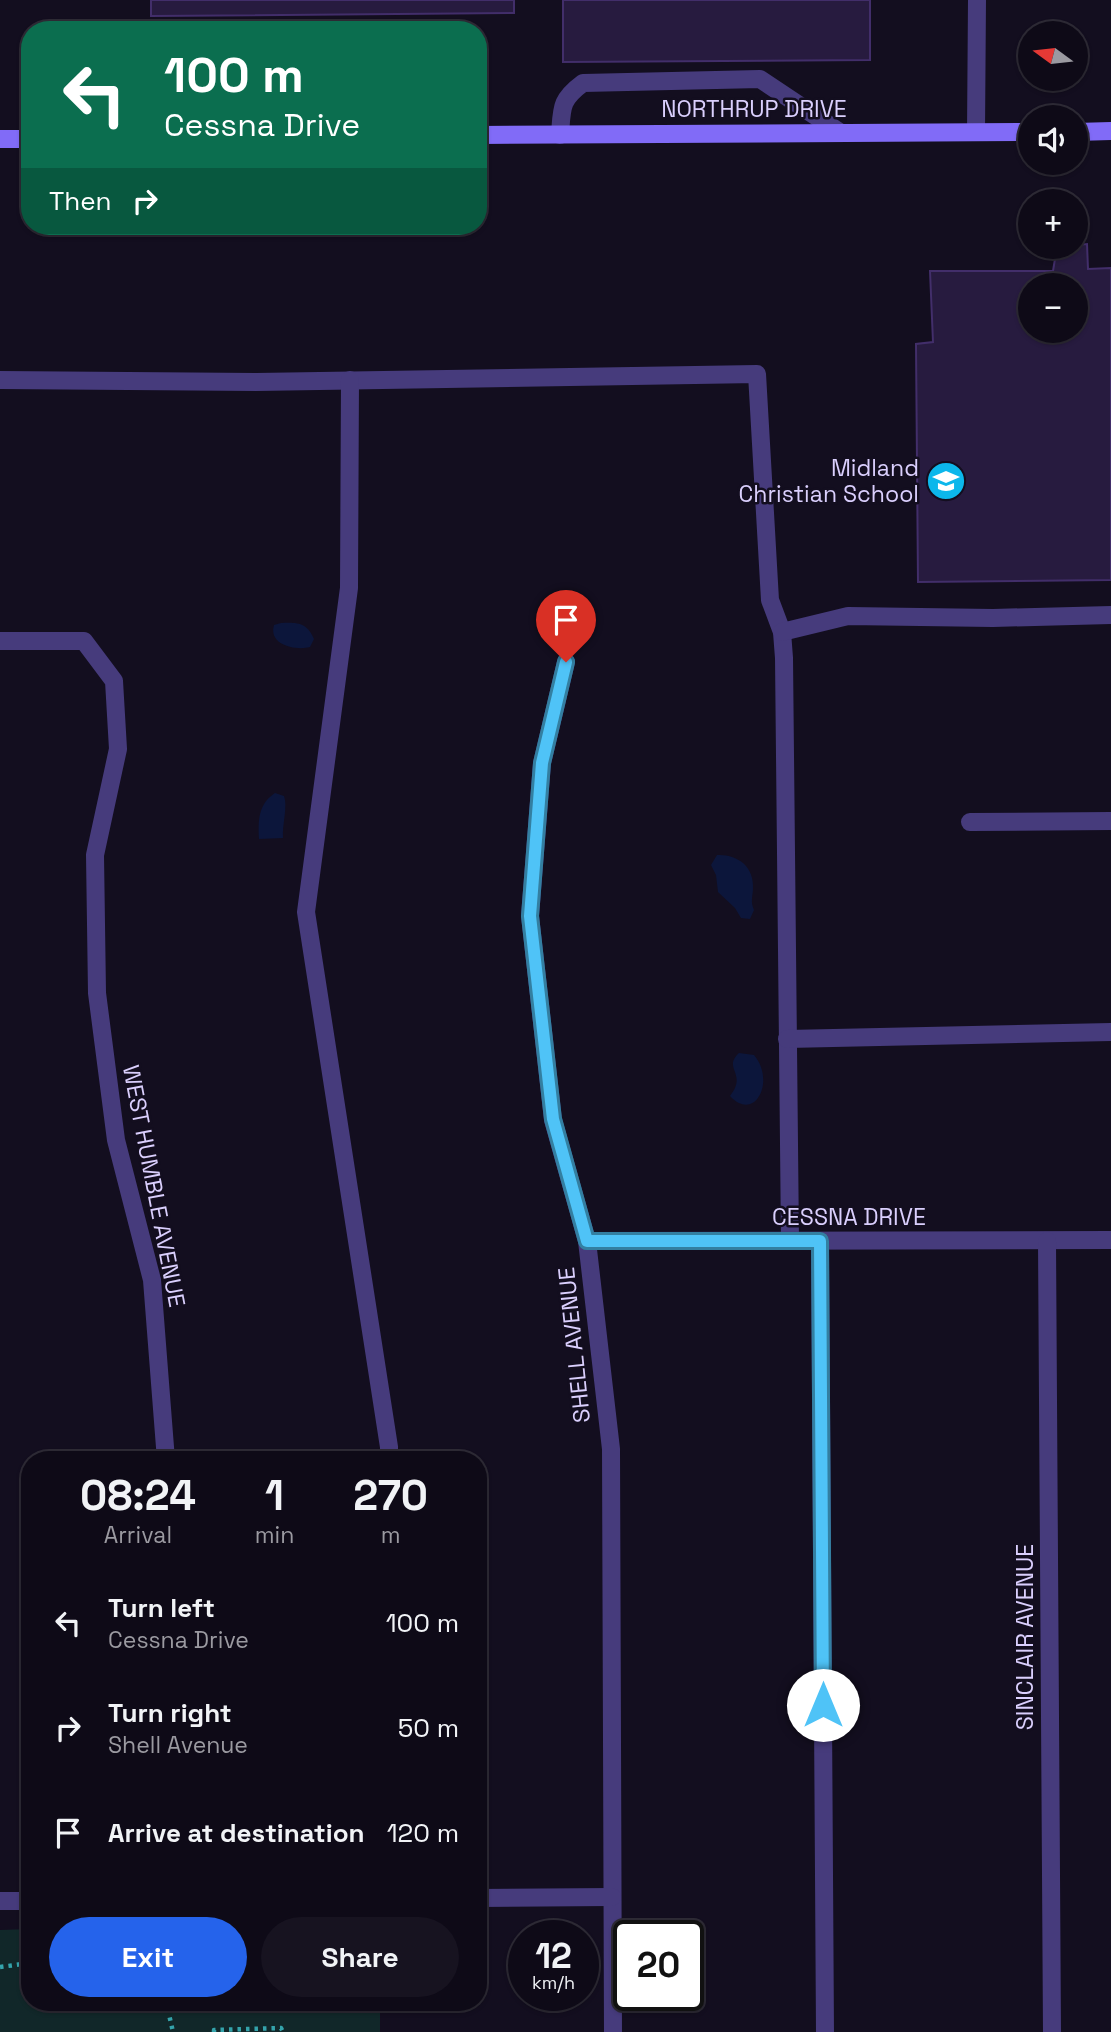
<!DOCTYPE html>
<html lang="en">
<head>
<meta charset="utf-8">
<style>
	:root { --surface:#0e0a17; --page:#171320; --text:#f1f3f6; --muted:#9b9aa1; --line:#2e2b36; --accent:#2563eb }
	body { margin:0; font-family:"Space Grotesk",sans-serif; background:var(--page); color:var(--text); height:100vh; display:flex; flex-direction:column; font-size:26px; white-space:nowrap }
	* { box-sizing:border-box; margin:0 }
	p { font-size:23px; color:var(--muted) }
	.icon { flex:none; width:38px; height:38px; fill:none; stroke:currentColor; stroke-width:2; stroke-linecap:round; stroke-linejoin:round }
	.map { position:relative; flex:1; overflow:hidden }
	.side { position:absolute; left:21px; top:1451px; width:466px; height:560px; display:flex; flex-direction:column; background:var(--surface); border-radius:28px; box-shadow:0 2px 5px #0004,0 0 0 2px var(--line) }
	.side>* { flex:none }
	.banner { position:absolute; left:21px; top:21px; width:466px; height:214px; border-radius:28px; box-shadow:0 2px 5px #0004,0 0 0 2px var(--line); background:#0b6e4f; color:#fff; overflow:hidden }
	.needle { width:46px; rotate:285deg }
	.controls { position:absolute; left:1018px; top:21px; display:grid; gap:14px }
	.controls a { display:grid; place-items:center; width:70px; height:70px; border-radius:50%; background:var(--surface); box-shadow:0 2px 5px #0004,0 0 0 2px var(--line); font-size:35px }
	.speed { position:absolute; left:508px; top:1920px; display:flex; gap:14px; font-size:35px; font-weight:700; text-align:center }
	.speed>* { display:grid; place-content:center; width:91px; height:91px; border-radius:50%; background:var(--surface); box-shadow:0 2px 5px #0004,0 0 0 2px var(--line); line-height:1 }
	.speed small { font-size:18px; font-weight:400 }
	.speed .limit { border:4px solid #111; border-radius:10px; background:#fff; color:#111 }
	.pin { position:absolute; display:grid; place-items:center; width:60px; height:60px; color:#fff; margin:-72px -30px; border-radius:50% 50% 50% 0; rotate:-45deg; box-shadow:0 0 7px #0007 }
	.pin .icon { rotate:45deg }
	.me { position:absolute; width:77px; margin:-38px; rotate:0deg; stroke-linejoin:round; filter:drop-shadow(0 0 5px #0008) }
	.turn { display:flex; align-items:center; gap:24px; height:147px; padding:0 28px; font-size:32px }
	.turn .icon { width:91px; height:91px; stroke-width:2.5 }
	.turn b { display:block; font-size:49px; line-height:60px }
	.then { display:flex; align-items:center; height:66px; padding:0 28px; background:#0003; gap:14px; font-size:26px }
	.eta { display:flex; justify-content:space-evenly; align-items:center; height:119px; text-align:center }
	.eta b { font-size:42px; font-weight:700; line-height:49px }
	.action { display:flex; gap:14px; margin-top:auto; padding:14px 28px }
	.action a { flex:1; height:80px; border-radius:42px; background:var(--accent); color:#fff; font-size:28px; font-weight:700; line-height:80px; text-align:center }
	.action a+a { background:var(--page); color:var(--text) }
	ul { padding:0; list-style:none }
	li { display:flex; align-items:center; gap:21px; height:105px; padding:0 28px }
	li div { flex:1 }
	li b { display:block; font-size:26px }
	li em { font-style:normal }
	.map>svg:first-child { display:block }
</style>
</head>
<body>
<div class="map">
<svg width="1111" height="2032" viewBox="0 0 1111 2032">
	<rect width="100%" height="100%" fill="#130e1f"/>
	<!-- green -->
	<path fill="#112729" d="M30,1929V2002H380V2032H0V1930Z"/>
	<!-- water -->
	<g fill="#0c163b">
		<path d="M281,623C298,622 307,623 314,639L310,647C296,651 268,645 274,625Z"/>
		<path d="M275,793L284,796C288,806 282,825 283,838L259,839C258,821 258,804 275,793Z"/>
		<path d="M717,855C737,854 754,866 753,888C753,896 750,901 754,910L750,919L741,918L735,908L718,892L716,875L711,865Z"/>
		<path d="M739,1053L754,1055C776,1081 755,1123 730,1096C748,1073 722,1069 739,1053Z"/>
	</g>
	<!-- building -->
	<g fill="#271b3f" stroke="#422e6a" stroke-width="2" fill-rule="evenodd">
		<path d="M151,0H514V13L151,16Z"/>
		<path d="M563,0H870V60L563,62Z"/>
		<path d="M1087,244L1088,269L1111,268V580L918,582L916,344L933,342L930,271H1053L1057,247ZM1031,285H1076V331H1031Z"/>
	</g>
	<g fill="none" stroke-linecap="round" stroke-linejoin="round">
		<!-- path -->
		<g stroke="#34a3ab" stroke-width="4.5" stroke-dasharray="3.5 5" stroke-linecap="butt">
			<path d="M0,1967L30,1963"/>
			<path d="M163,2002L168,2010L173,2032"/>
			<path d="M214,2032V2030L281,2028L283,2032"/>
		</g>
		<!-- lane -->
		<g stroke="#463b7c" stroke-width="18">
			<path d="M560,135C562,108 560,100 583,83L760,79L841,133"/>
			<path d="M0,380L256,382L757,374L770,600L782,632L784,658L790,1241"/>
			<path d="M350,380L349,588L306,912L389,1447V1460"/>
			<path d="M782,632L848,616L993,618L1111,615"/>
			<path d="M787,1039L1111,1032"/>
			<path d="M820,1241L825,2032"/>
		</g>
		<!-- street -->
		<g stroke="#463b7c" stroke-width="18">
			<path d="M976,132L977,0"/>
			<path d="M0,641H84L114,681L118,749L95,855L97,993L116,1140L152,1280L166,1460"/>
			<path d="M566,662L542,763L530,916L553,1120L587,1241L611,1449L613,2032"/>
			<path d="M970,822L1111,821"/>
			<path d="M587,1241L1111,1240"/>
			<path d="M1047,1241L1052,2032"/>
			<path d="M478,1898L612,1897"/>
			<path d="M0,1901H30"/>
		</g>
		<!-- secondary -->
		<g stroke="#816bf7" stroke-width="18">
			<path d="M1076,132L1111,131"/>
			<path d="M478,135L1031,132"/>
			<path d="M0,139H30"/>
		</g>
	</g>
	<g fill="none" stroke-linecap="round" stroke-linejoin="round">
		<!-- route casing -->
		<g stroke="#337fa1" stroke-width="18">
			<path id="route" d="M566,662L542,763L530,916L553,1119L587,1241H820L823,1705"/>
		</g>
		<!-- route -->
		<use href="#route" stroke="#4fc3f7" stroke-width="12"/>
	</g>
	<!-- icons -->
	<defs>
		<g id="school-disc" transform="scale(2.0125)"><circle r="9.5" fill="#0cb7eb" stroke="#130e1f"/><path d="M0-5L7-2L0 1L-7-2ZM-4 1L0 2.5L4 1V4Q0 6-4 4Z" fill="#fff"/></g>
	</defs>
	<g fill-rule="evenodd">
		<use href="#school-disc" x="946" y="481"/>
	</g>
	<g text-anchor="middle" dominant-baseline="central" stroke-width="5" stroke-linejoin="round" paint-order="stroke">
		<!-- street labels -->
		<g font-size="23" fill="#dacffd" stroke="#130e1f">
			<text x="754" y="109">NORTHRUP DRIVE</text>
			<text transform="translate(154 1186) rotate(79)">WEST HUMBLE AVENUE</text>
			<text x="849" y="1217">CESSNA DRIVE</text>
			<text transform="translate(574 1345) rotate(-96)">SHELL AVENUE</text>
			<text transform="translate(1025 1637) rotate(-90)">SINCLAIR AVENUE</text>
		</g>
		<!-- poi labels -->
		<g font-size="23" fill="#dacffd" stroke="#130e1f" text-anchor="end">
			<text x="919" y="468">Midland<tspan x="919" dy="26">Christian School</tspan></text>
		</g>
	</g>
</svg>
<div class="controls">
<a><svg class="needle" viewBox="-14 -14 28 28"><path d="M0-13l5 13h-10z" fill="#e53935"/><path d="M0 13l5-13h-10z" fill="#9b9aa1"/></svg></a>
<a><svg class="icon" aria-label="sound" viewBox="0 0 24 24"><path d="M4 9h4l5-4v14l-5-4H4zM17 9q2 3 0 6"/></svg></a>
<a>+</a>
<a>−</a>
</div>
<div class="speed"><div>12<small>km/h</small></div><div class="limit">20</div></div>
<div class="pin" style="left:566px;top:662px;background:#d93025"><svg class="icon" aria-label="arrive" viewBox="0 0 24 24"><path d="M6 21V4h12l-3 4 3 4H6"/></svg></div>
<svg class="me" style="left:823px;top:1705px" viewBox="-20 -20 40 40"><circle r="19" fill="#fff"/><path d="M0-13L10 11 0 6-10 11z" fill="#4fc3f7"/></svg>
<div class="banner">
<div class="turn"><svg class="icon" aria-label="left" viewBox="0 0 24 24"><path d="M17 20v-9H6M10 6l-5 5 5 5"/></svg><div><b>100 m</b>Cessna Drive</div></div>
<div class="then">Then<svg class="icon" aria-label="right" viewBox="0 0 24 24"><path d="M7 20v-9h11M14 6l5 5-5 5"/></svg></div>
</div>
<section class="side">
<div class="eta">
<div><b>08:24</b><p>Arrival</p></div>
<div><b>1</b><p>min</p></div>
<div><b>270</b><p>m</p></div>
</div>
<ul>
<li><svg class="icon" aria-label="left" viewBox="0 0 24 24"><path d="M17 20v-9H6M10 6l-5 5 5 5"/></svg><div><b>Turn left</b><p>Cessna Drive</p></div><em>100 m</em></li>
<li><svg class="icon" aria-label="right" viewBox="0 0 24 24"><path d="M7 20v-9h11M14 6l5 5-5 5"/></svg><div><b>Turn right</b><p>Shell Avenue</p></div><em>50 m</em></li>
<li><svg class="icon" aria-label="arrive" viewBox="0 0 24 24"><path d="M6 21V4h12l-3 4 3 4H6"/></svg><div><b>Arrive at destination</b></div><em>120 m</em></li>
</ul>
<div class="action"><a>Exit</a><a>Share</a></div>
</section>
</div>
</body>
</html>
